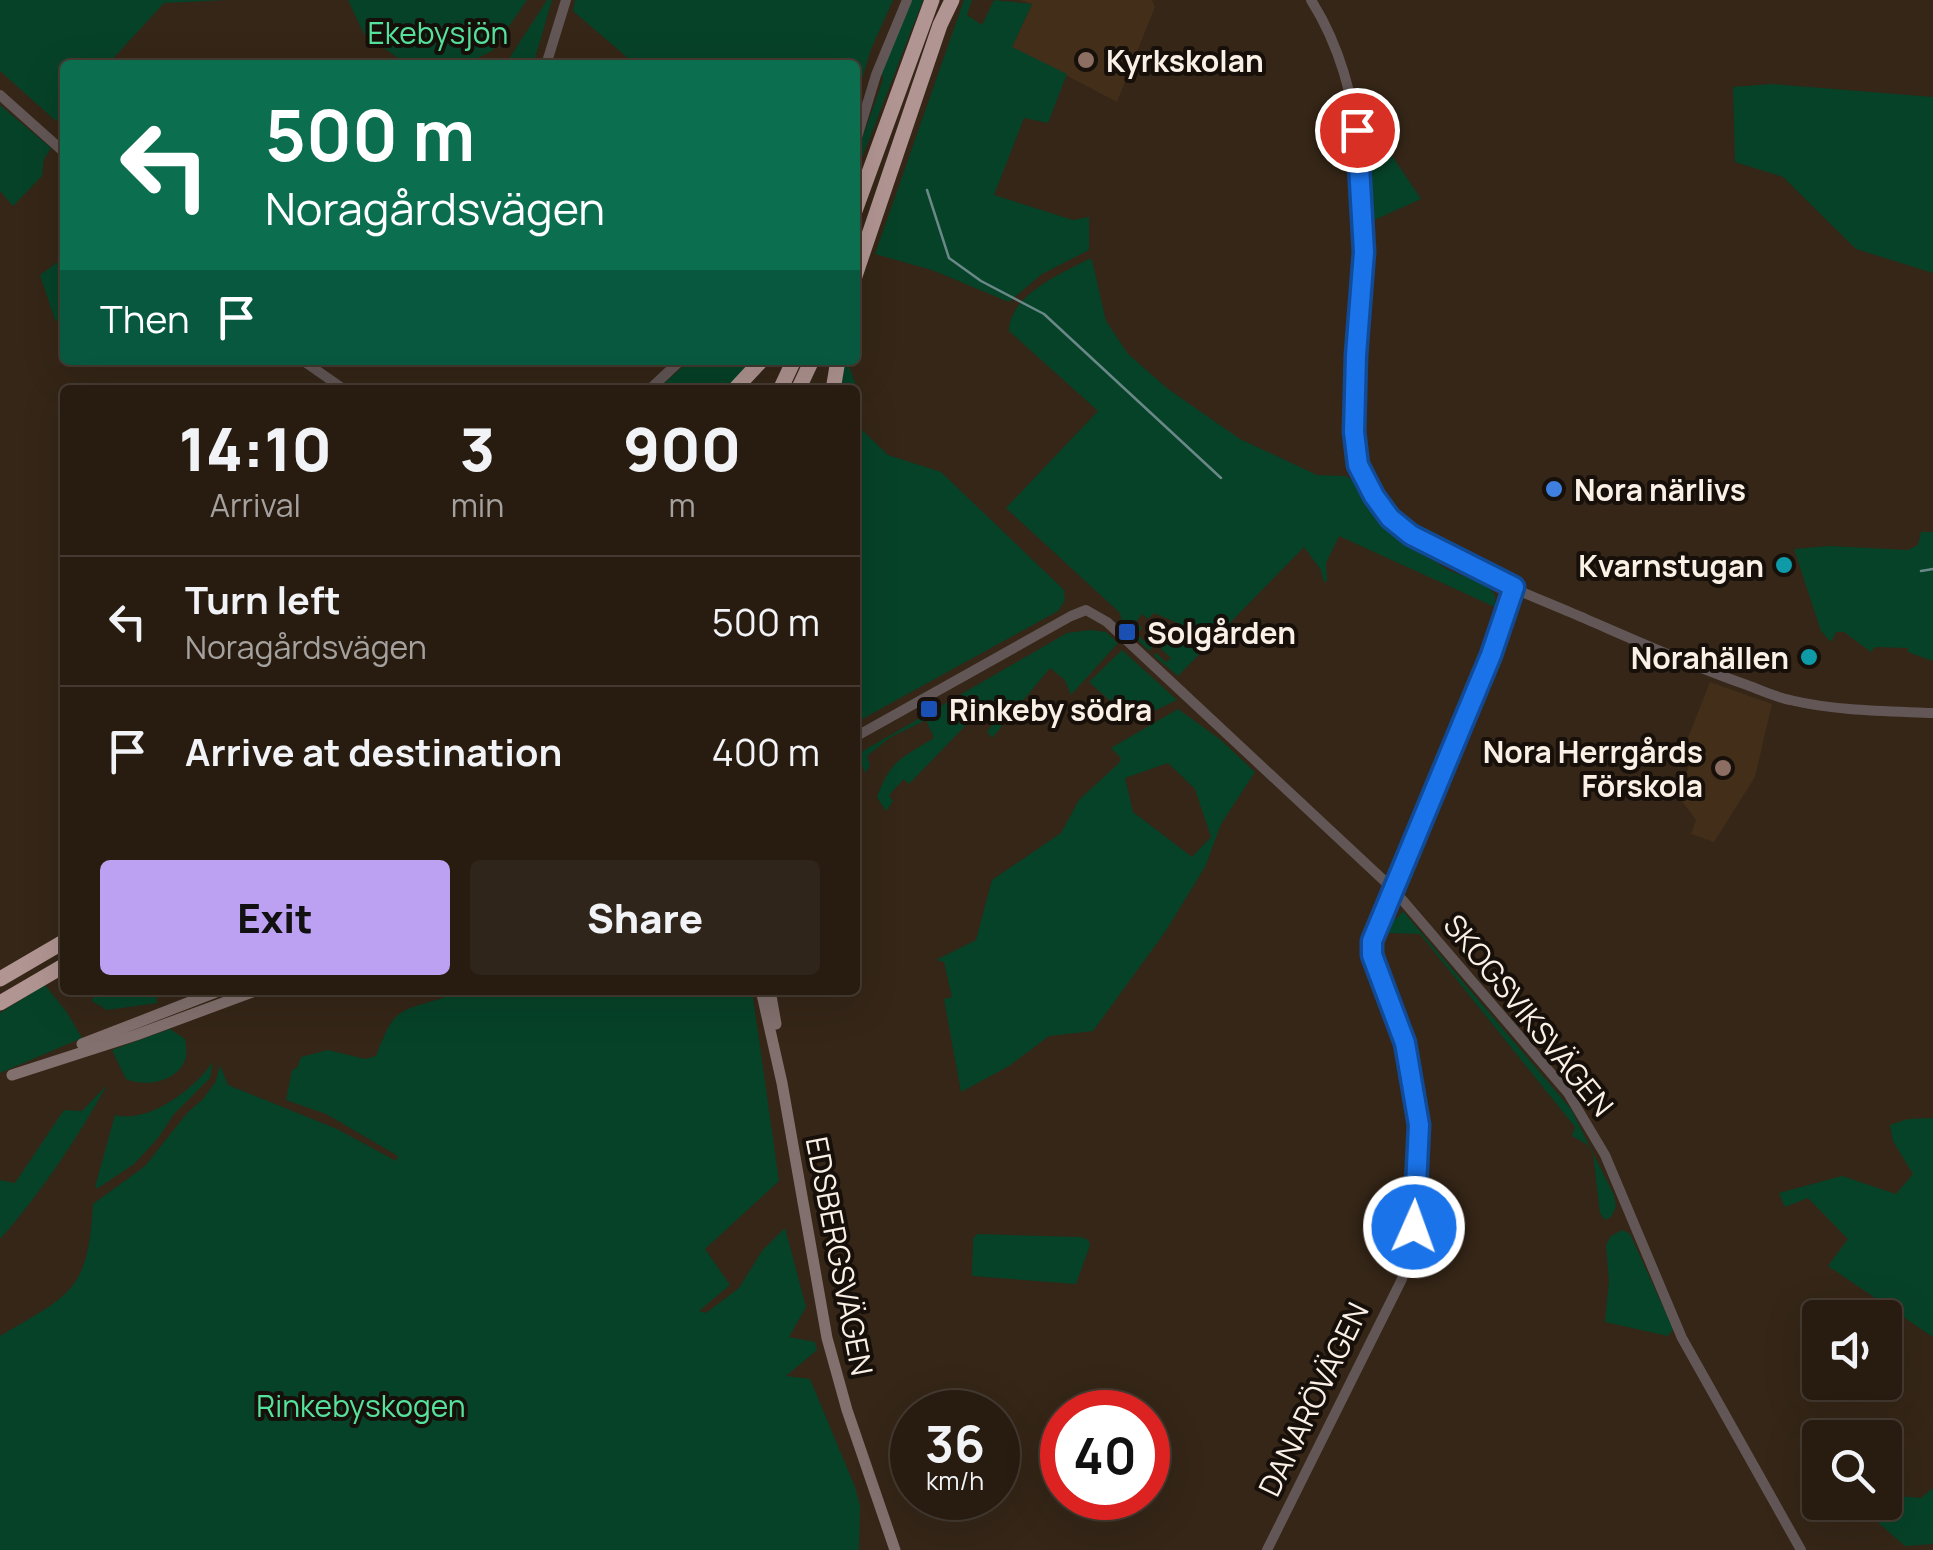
<!DOCTYPE html>
<html lang="en">
<head>
<meta charset="utf-8">
<style>
	:root { --surface:#281c11; --page:#30251a; --text:#f1f3f6; --muted:#a5a19f; --line:#443a31; --accent:#bca0f2 }
	body { margin:0; font-family:Manrope,sans-serif; background:var(--page); color:var(--text); height:100vh; display:flex; flex-direction:column; font-size:38px; white-space:nowrap }
	* { box-sizing:border-box; margin:0 }
	p { font-size:32px; color:var(--muted) }
	.icon { flex:none; width:55px; height:55px; fill:none; stroke:currentColor; stroke-width:2; stroke-linecap:round; stroke-linejoin:round }
	.map { position:relative; flex:1; overflow:hidden }
	.sheet { position:absolute; left:60px; top:385px; width:800px; height:610px; display:flex; flex-direction:column; background:var(--surface); border-radius:10px; box-shadow:0 10px 40px #0002,0 0 0 2px var(--line) }
	.sheet>* { flex:none }
	.hud { position:absolute; left:60px; top:60px; width:800px; height:305px; border-radius:10px; box-shadow:0 10px 40px #0002,0 0 0 2px var(--line); background:#0b6e4f; color:#fff; overflow:hidden }
	.tools { position:absolute; left:1802px; top:1300px; display:grid; gap:20px }
	.tools a { display:grid; place-items:center; width:100px; height:100px; border-radius:10px; background:var(--surface); box-shadow:0 10px 40px #0002,0 0 0 2px var(--line); font-size:50px }
	.speed { position:absolute; left:890px; top:1390px; display:flex; gap:20px; font-size:50px; font-weight:700; text-align:center }
	.speed>* { display:grid; place-content:center; width:130px; height:130px; border-radius:50%; background:var(--surface); box-shadow:0 10px 40px #0002,0 0 0 2px var(--line); line-height:1 }
	.speed small { font-size:25px; font-weight:400 }
	.speed .limit { border:15px solid #d22; background:#fff; color:#111 }
	.pin { position:absolute; display:grid; place-items:center; width:85px; height:85px; color:#fff; margin:-42px; border:5px solid #fff; border-radius:50%; box-shadow:0 2px 10px #0007 }
	.me { position:absolute; width:110px; margin:-55px; rotate:2deg; stroke-linejoin:round; filter:drop-shadow(0 0 8px #0008) }
	.turn { display:flex; align-items:center; gap:35px; height:210px; padding:0 40px; font-size:45px }
	.turn .icon { width:130px; height:130px; stroke-width:2.5 }
	.turn b { display:block; font-size:70px; line-height:85px }
	.then { display:flex; align-items:center; height:95px; padding:0 40px; background:#0003; gap:20px; font-size:38px }
	.eta { display:flex; justify-content:space-evenly; align-items:center; height:170px; text-align:center }
	.eta b { font-size:60px; font-weight:800; line-height:70px }
	.cta { display:flex; gap:20px; margin-top:auto; padding:20px 40px }
	.cta a { flex:1; height:115px; border-radius:10px; background:var(--accent); color:#111; font-size:40px; font-weight:800; line-height:115px; text-align:center }
	.cta a+a { background:var(--page); color:var(--text) }
	ul { padding:0; list-style:none }
	li { display:flex; align-items:center; gap:30px; height:130px; padding:0 40px; border-top:2px solid var(--line) }
	li div { flex:1 }
	li b { display:block; font-size:38px }
	li em { font-style:normal }
	.map>svg:first-child { display:block }
</style>
</head>
<body>
<div class="map">
<svg width="1933" height="1550" viewBox="0 0 1933 1550">
	<rect width="100%" height="100%" fill="#352617"/>
	<!-- built -->
	<g fill="#422e19">
		<path d="M1020,0H1152L1155,7L1117,102L1012,47L1032,4Z"/>
		<path d="M1710,682L1772,704L1755,777L1714,842L1691,834L1696,820L1678,796L1692,758L1685,745Z"/>
	</g>
	<!-- green -->
	<g fill="#064228" fill-rule="evenodd">
		<path d="M0,0H226L164,3L107,65H65V112L56,121L0,71Z"/>
		<path d="M348,0H527L492,51L463,65H408L364,34Z"/>
		<path d="M547,0H552L533,65H505Z"/>
		<path d="M575,0H893L871,49L855,103V65H636L573,11Z"/>
		<path d="M911,0H923L855,176L862,139L883,80L882,72Z"/>
		<path d="M964,0H972L967,15L982,25L994,0L1032,4L1012,47L1067,74L1048,123L1024,118L994,195L1073,220L1089,217V250L1042,274L1009,302L932,270L875,254Z"/>
		<path d="M1772,84L1933,97V273L1856,249L1783,177L1735,162L1733,87Z"/>
		<path d="M0,105L51,148L44,159L42,176L13,206L0,191Z"/>
		<path d="M1372,133L1380,138L1421,199L1372,221L1364,141Z"/>
		<path d="M65,257V325L55,320L40,275Z"/>
		<path d="M1089,259L1092,260L1106,321L1128,354L1168,389L1240,439L1317,475L1346,476L1355,482L1369,510L1384,528L1448,570L1487,585L1495,595V607L1339,536L1326,563L1327,581L1324,582L1321,570L1304,547L1178,676L1154,656L1156,653L1166,662L1171,658L1160,648L1180,624L1154,613L1148,619L1142,614L1136,622L1142,628L1137,634L1144,641L1149,636L1156,643L1149,651L1123,626L1120,613L1006,508L1098,411L1009,331C1010,294 1061,274 1089,259Z"/>
		<path d="M690,360H753L726,390H657Z"/>
		<path d="M844,360H847L855,383L861,429L888,455L941,472L1064,590L1065,600L1058,611L855,723V390H841Z"/>
		<path d="M1921,532H1933V661L1908,652V648L1875,647L1871,652L1844,632H1836L1831,642L1821,631L1794,549L1829,546L1908,550L1918,545Z"/>
		<path d="M1090,630L1106,632L1118,643L1071,695L1065,680L1050,668L992,738L987,731L1005,710L991,699L909,784L904,779L889,795L893,801L886,811L877,797C891,759 902,758 934,738L926,720L891,737L867,756L870,766L865,773L860,760L863,751L1067,633Z"/>
		<path d="M1122,650L1177,700L1133,721L1089,682Z"/>
		<path d="M1178,709L1221,740L1255,772L1221,824L1205,867L1165,932L1093,1031L1049,1036L1009,1066L961,1092L944,999L952,997L944,962L936,960L976,940L992,880L1061,833L1079,800L1119,763L1121,758L1111,748ZM1168,763L1195,789L1211,837L1192,857L1133,812L1125,778Z"/>
		<path d="M1403,911L1571,1109L1614,1195L1616,1207L1611,1217L1605,1220L1600,1213L1593,1154L1588,1145L1572,1136L1575,1127L1420,934L1388,933L1380,955C1377,942 1378,929 1386,916L1396,919Z"/>
		<path d="M45,985L66,1011L82,1038L0,1073V1013Z"/>
		<path d="M102,990L156,993L157,1003L107,1010L92,1001L94,994Z"/>
		<path d="M446,990H752L779,1181L705,1249L730,1285L699,1311L706,1313L739,1288L762,1251L785,1228L806,1307L789,1337L815,1342L817,1350L786,1376L810,1379L855,1487L860,1506L859,1550H0V1336C71,1294 88,1292 93,1204L145,1166L188,1112L203,1099L216,1081L220,1065L228,1085L337,1129L396,1161L398,1156L326,1114L286,1100L292,1070L297,1068L301,1057L328,1050L365,1059L376,1056C394,1009 396,1012 443,998Z"/>
		<path d="M170,1029L185,1039C186,1045 187,1051 186,1057C180,1081 146,1088 126,1079L112,1050Z"/>
		<path d="M213,1062L210,1078L174,1114L158,1138L134,1164L98,1188L95,1187L115,1115C149,1124 194,1089 213,1062Z"/>
		<path d="M107,1085C76,1140 42,1192 0,1239V1180L15,1183L64,1110L82,1111Z"/>
		<path d="M1933,1118V1337L1828,1266L1848,1239L1808,1198L1785,1207L1779,1193L1842,1176L1896,1194L1913,1174L1893,1141L1890,1125L1908,1119Z"/>
		<path d="M1622,1230L1630,1234L1673,1329L1668,1336L1605,1322L1609,1281L1606,1245L1611,1236Z"/>
		<path d="M977,1234L1081,1237L1088,1240L1090,1245L1076,1284L972,1276L973,1239Z"/>
		<path d="M1933,1488V1544L1905,1546L1874,1519L1871,1506L1885,1502L1887,1495L1921,1498Z"/>
	</g>
	<g fill="none" stroke-linecap="round" stroke-linejoin="round">
		<!-- stream -->
		<g stroke="#6a8888" stroke-width="2.5">
			<path d="M927,190L949,258L981,281L1044,314L1221,478"/>
			<path d="M1921,571L1933,569"/>
		</g>
		<!-- tertiary -->
		<g stroke="#625756" stroke-width="10">
			<path d="M1311,0C1372,96 1366,222 1358,332C1355,367 1349,435 1359,467C1367,493 1387,517 1409,533C1454,567 1533,596 1586,619C1639,642 1692,666 1747,685C1761,690 1775,697 1790,700C1836,711 1886,711 1933,713"/>
			<path d="M546,65L566,0"/>
			<path d="M0,95L65,153"/>
			<path d="M855,144L876,75L907,0"/>
			<path d="M302,360L345,390"/>
			<path d="M649,390L681,360"/>
			<path d="M855,737L1071,616L1086,610L1107,622L1393,889L1568,1093L1605,1155L1682,1338L1801,1550"/>
			<path d="M1267,1550L1402,1279L1414,1227L1419,1125L1405,1043L1372,955V941L1491,655L1514,587"/>
		</g>
		<!-- secondary -->
		<g stroke="#82706e" stroke-width="11">
			<path d="M761,990L782,1083L827,1338L847,1410L895,1550"/>
			<path d="M770,990L776,1024"/>
			<path d="M82,1044L221,990"/>
			<path d="M12,1075L136,1035L258,990"/>
		</g>
		<!-- motorway -->
		<g stroke="#b19592" stroke-width="15">
			<path d="M855,211L932,0"/>
			<path d="M855,276L940,25L952,0"/>
			<path d="M734,390L762,360"/>
			<path d="M780,390L794,360"/>
			<path d="M798,390L812,360"/>
			<path d="M833,390L838,360"/>
			<path d="M0,979L65,941"/>
			<path d="M0,1003L65,965"/>
		</g>
	</g>
	<g fill="none" stroke-linecap="round" stroke-linejoin="round">
		<!-- route casing -->
		<g stroke="#114b97" stroke-width="25">
			<path id="route" d="M1357,130L1364,252L1356,355L1354,432L1358,465L1374,496L1390,518L1411,535L1514,587L1491,655L1372,941V955L1405,1043L1419,1125L1414,1227"/>
		</g>
		<!-- route -->
		<use href="#route" stroke="#1a73e8" stroke-width="18"/>
	</g>
	<!-- markers -->
	<g fill="#8d6e63" stroke="#17100a" stroke-width="4">
		<circle cx="1086" cy="60" r="10"/>
		<circle cx="1723" cy="768" r="10"/>
	</g>
	<circle fill="#3f7fe0" stroke="#17100a" stroke-width="4" cx="1554" cy="489" r="10"/>
	<g fill="#0f9aa8" stroke="#17100a" stroke-width="4">
		<circle cx="1784" cy="565" r="10"/>
		<circle cx="1809" cy="657" r="10"/>
	</g>
	<g fill="#1a4fb4" stroke="#17100a" stroke-width="4">
		<rect x="1117" y="622" width="20" height="20" rx="5"/>
		<rect x="919" y="699" width="20" height="20" rx="5"/>
	</g>
	<g text-anchor="middle" dominant-baseline="central" stroke-width="8" stroke-linejoin="round" paint-order="stroke">
		<!-- park labels -->
		<g font-size="30" fill="#55e29c" stroke="#17100a">
			<text x="438" y="32">Ekebysjön</text>
			<text x="361" y="1405">Rinkebyskogen</text>
		</g>
		<!-- poi labels -->
		<g font-size="30" font-weight="bold" fill="#faf0e6" stroke="#17100a" text-anchor="start">
			<text x="1106" y="60">Kyrkskolan</text>
			<text x="1574" y="489">Nora närlivs</text>
			<text x="1764" y="565" text-anchor="end">Kvarnstugan</text>
			<text x="1147" y="632">Solgården</text>
			<text x="1789" y="657" text-anchor="end">Norahällen</text>
			<text x="949" y="709">Rinkeby södra</text>
			<text x="1703" y="751" text-anchor="end">Nora Herrgårds<tspan x="1703" dy="34">Förskola</tspan></text>
		</g>
		<!-- street labels -->
		<g font-size="30" fill="#faf0e6" stroke="#17100a">
			<text transform="translate(1529 1015) rotate(51)">SKOGSVIKSVÄGEN</text>
			<text transform="translate(840 1256) rotate(79)">EDSBERGSVÄGEN</text>
			<text transform="translate(1313 1399) rotate(-64)">DANARÖVÄGEN</text>
		</g>
	</g>
</svg>
<div class="tools">
<a><svg class="icon" aria-label="sound" viewBox="0 0 24 24"><path d="M4 9h4l5-4v14l-5-4H4zM17 9q2 3 0 6"/></svg></a>
<a><svg class="icon" aria-label="search" viewBox="0 0 24 24"><circle cx="10" cy="10" r="6"/><path d="M15 15l6 6"/></svg></a>
</div>
<div class="speed"><div>36<small>km/h</small></div><div class="limit">40</div></div>
<div class="pin" style="left:1357px;top:130px;background:#d93025"><svg class="icon" aria-label="arrive" viewBox="0 0 24 24"><path d="M6 21V4h12l-3 4 3 4H6"/></svg></div>
<svg class="me" style="left:1414px;top:1227px" viewBox="-20 -20 40 40"><circle r="17" fill="#1a73e8" stroke="#fff" stroke-width="3"/><path d="M0-11L8 9 0 5-8 9z" fill="#fff"/></svg>
<div class="hud">
<div class="turn"><svg class="icon" aria-label="left" viewBox="0 0 24 24"><path d="M17 20v-9H6M10 6l-5 5 5 5"/></svg><div><b>500 m</b>Noragårdsvägen</div></div>
<div class="then">Then<svg class="icon" aria-label="arrive" viewBox="0 0 24 24"><path d="M6 21V4h12l-3 4 3 4H6"/></svg></div>
</div>
<section class="sheet">
<div class="eta">
<div><b>14:10</b><p>Arrival</p></div>
<div><b>3</b><p>min</p></div>
<div><b>900</b><p>m</p></div>
</div>
<ul>
<li><svg class="icon" aria-label="left" viewBox="0 0 24 24"><path d="M17 20v-9H6M10 6l-5 5 5 5"/></svg><div><b>Turn left</b><p>Noragårdsvägen</p></div><em>500 m</em></li>
<li><svg class="icon" aria-label="arrive" viewBox="0 0 24 24"><path d="M6 21V4h12l-3 4 3 4H6"/></svg><div><b>Arrive at destination</b></div><em>400 m</em></li>
</ul>
<div class="cta"><a>Exit</a><a>Share</a></div>
</section>
</div>
</body>
</html>
